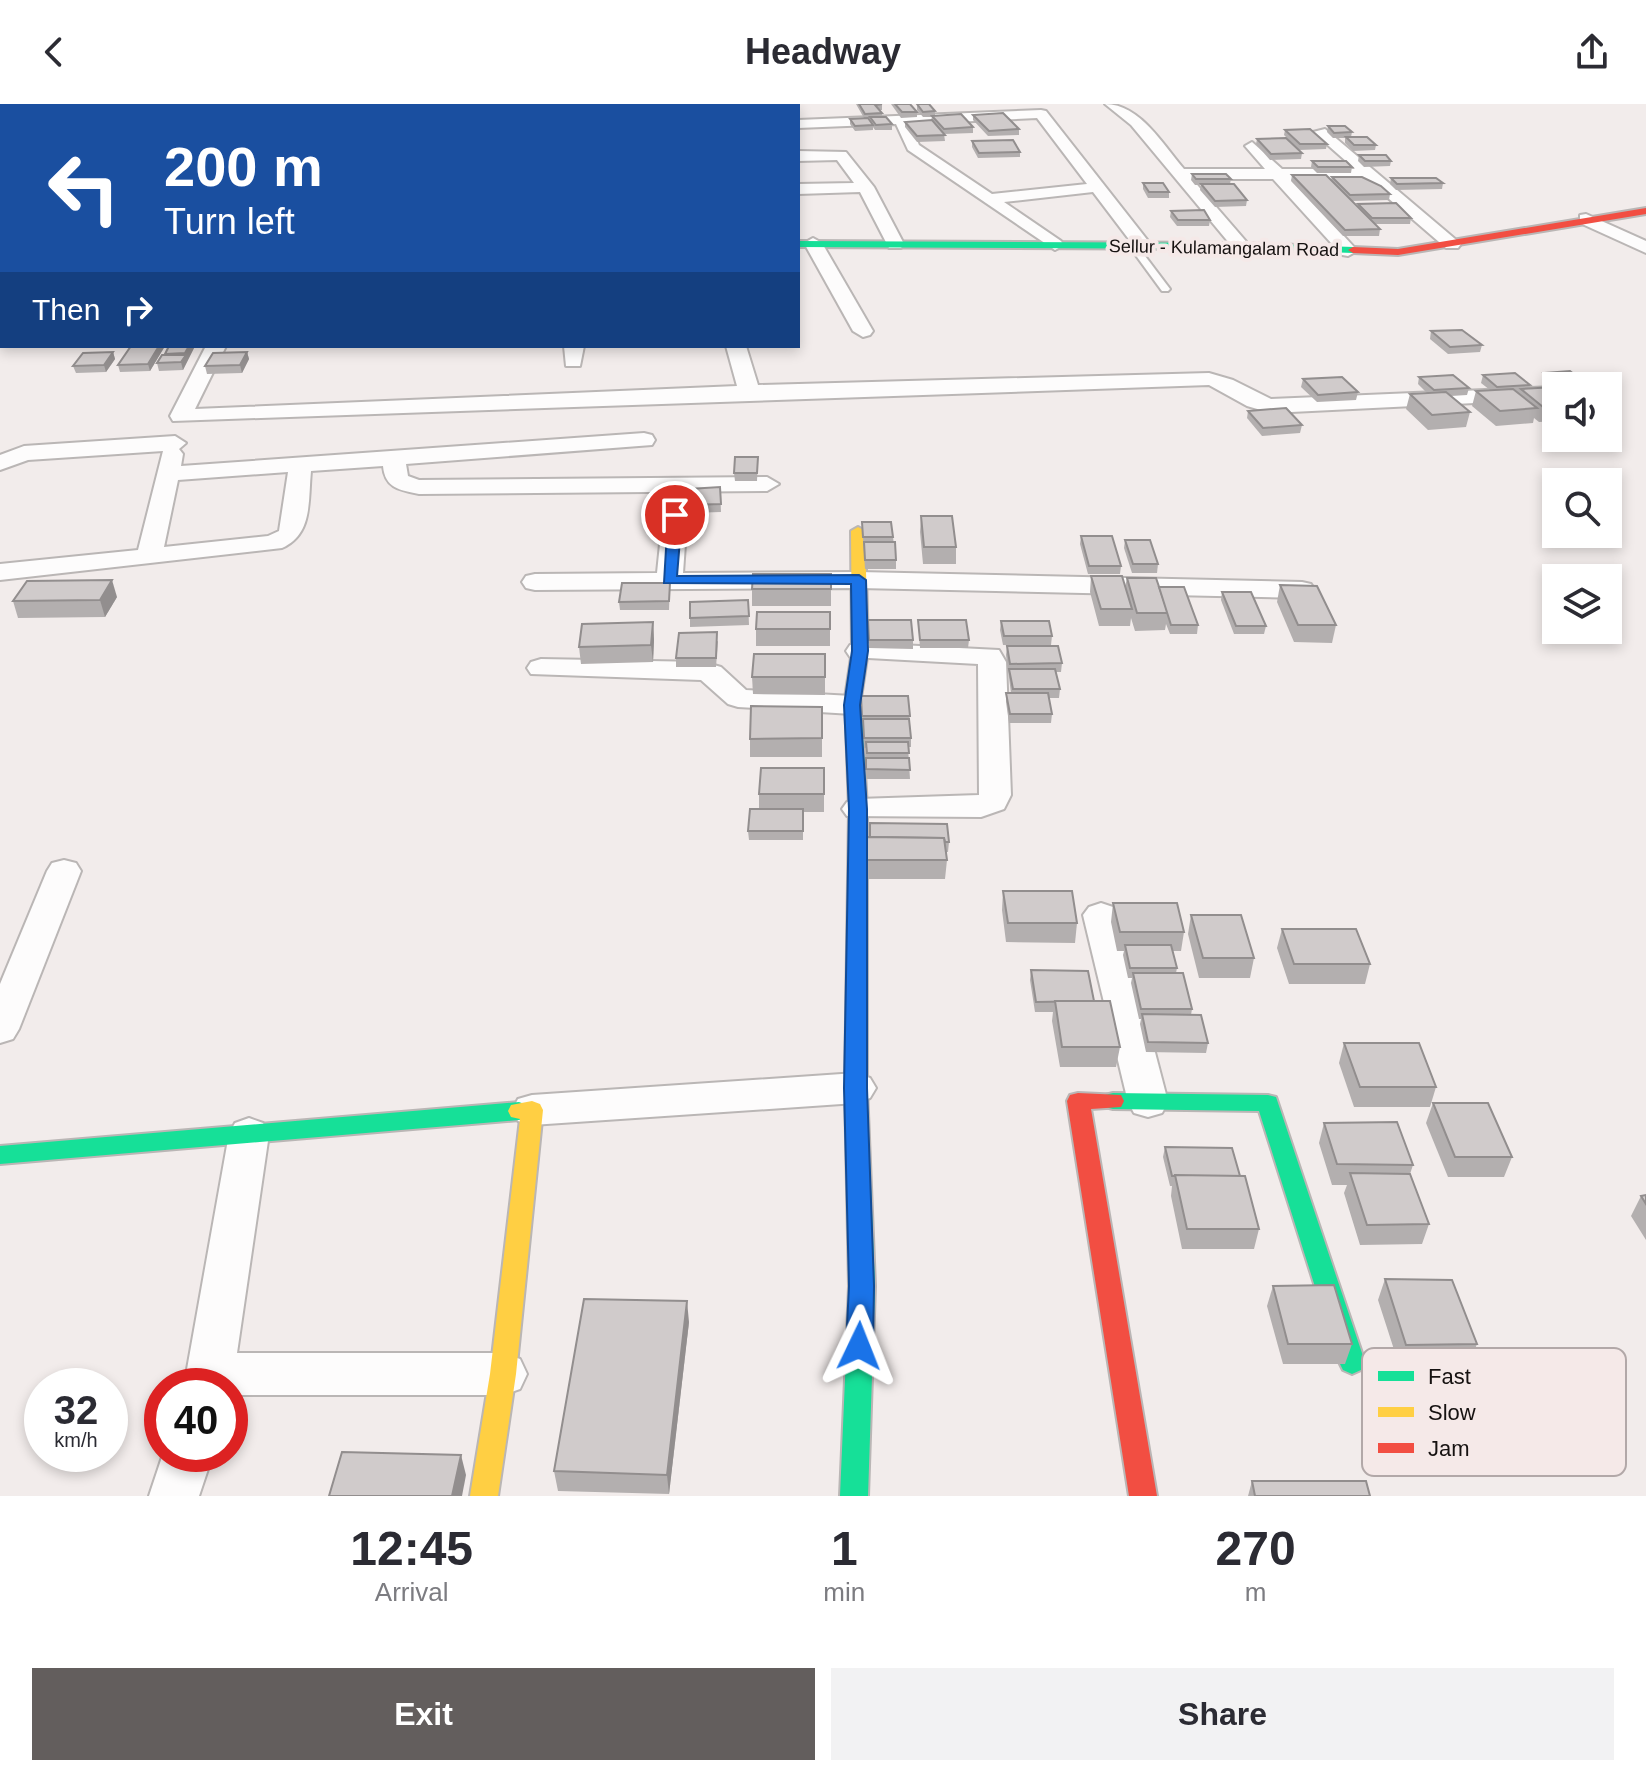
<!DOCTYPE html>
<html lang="en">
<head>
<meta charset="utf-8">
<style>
	:root { --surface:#fff; --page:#f2f2f3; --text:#2b2b33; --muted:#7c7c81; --accent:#635e5d }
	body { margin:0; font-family:Arial,sans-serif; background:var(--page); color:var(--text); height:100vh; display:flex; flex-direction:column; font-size:30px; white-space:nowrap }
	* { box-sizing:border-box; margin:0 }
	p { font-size:26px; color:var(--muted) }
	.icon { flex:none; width:44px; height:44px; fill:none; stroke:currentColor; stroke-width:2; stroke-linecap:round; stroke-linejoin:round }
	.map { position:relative; height:1392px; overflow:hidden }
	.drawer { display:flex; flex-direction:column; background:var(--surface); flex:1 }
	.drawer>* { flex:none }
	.banner { position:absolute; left:0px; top:0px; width:800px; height:244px; box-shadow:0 4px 12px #0003; background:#1a4fa0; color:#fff; overflow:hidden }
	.buttons { position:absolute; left:1542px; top:268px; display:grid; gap:16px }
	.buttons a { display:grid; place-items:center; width:80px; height:80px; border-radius:0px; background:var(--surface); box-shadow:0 4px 12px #0003; font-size:40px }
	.speed { position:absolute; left:24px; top:1264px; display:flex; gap:16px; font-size:40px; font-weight:700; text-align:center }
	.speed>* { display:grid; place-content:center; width:104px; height:104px; border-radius:50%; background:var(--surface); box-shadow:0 4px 12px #0003; line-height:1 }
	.speed small { font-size:20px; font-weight:400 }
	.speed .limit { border:12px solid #d22; background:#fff; color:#111 }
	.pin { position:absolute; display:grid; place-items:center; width:68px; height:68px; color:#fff; margin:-34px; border:4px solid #fff; border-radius:50%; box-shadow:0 2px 8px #0007 }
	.me { position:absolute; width:88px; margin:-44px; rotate:2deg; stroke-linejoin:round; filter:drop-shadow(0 0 6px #0008) }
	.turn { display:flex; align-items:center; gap:28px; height:168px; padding:0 32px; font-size:36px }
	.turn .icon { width:104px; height:104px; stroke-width:2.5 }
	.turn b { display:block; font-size:56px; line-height:68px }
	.then { display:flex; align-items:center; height:76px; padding:0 32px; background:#0003; gap:16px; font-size:30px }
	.eta { display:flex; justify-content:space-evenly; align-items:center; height:136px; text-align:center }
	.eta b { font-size:48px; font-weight:700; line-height:56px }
	.action { display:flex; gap:16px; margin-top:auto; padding:16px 32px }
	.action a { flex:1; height:92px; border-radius:0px; background:var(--accent); color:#fff; font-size:32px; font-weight:700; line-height:92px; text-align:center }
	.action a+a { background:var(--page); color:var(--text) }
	header { display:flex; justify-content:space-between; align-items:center; height:104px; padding:0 32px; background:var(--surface); font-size:36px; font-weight:700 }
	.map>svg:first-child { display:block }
</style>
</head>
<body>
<header><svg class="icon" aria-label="back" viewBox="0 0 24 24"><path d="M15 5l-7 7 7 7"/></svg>Headway<svg class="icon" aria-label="share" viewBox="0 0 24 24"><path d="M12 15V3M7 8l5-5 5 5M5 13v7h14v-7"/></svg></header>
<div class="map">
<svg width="1646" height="1392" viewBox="0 0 1646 1392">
	<rect width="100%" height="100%" fill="#f2eceb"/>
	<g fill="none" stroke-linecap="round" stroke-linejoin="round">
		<!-- lane casing -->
		<g stroke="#bab6b5" stroke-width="4">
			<path id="lane" d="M1130,140H1136L1170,185L1168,187H1162L1129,142Z"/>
		</g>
		<!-- street casing -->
		<g stroke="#bab6b5" stroke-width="4">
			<g id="street">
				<path d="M207,0H221L206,2Z"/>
				<path d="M734,0H748L749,2H735Z"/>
				<path d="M1105,0C1140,0 1163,41 1184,65H1265L1245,42L1252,38L1282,65H1355L1313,28L1325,25L1461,140L1458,144H1446L1366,75H1291L1354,143L1357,147L1348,152L1342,151L1273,75H1192L1250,142L1241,147L1235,146L1131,21Z"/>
				<path d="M1041,6L1046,7L1152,142L1149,146H1137L1093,88L1004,98L1061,137L1064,141L1055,146L908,46L896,20L798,24V16ZM1037,14L1087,80L992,90L919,41L910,20Z"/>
				<rect x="0" y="28" width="2" height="8"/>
				<path d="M798,47L846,48L874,83L904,140L901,144H889L860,88L798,90V80L854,79L837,56L798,57Z"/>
				<rect x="0" y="65" width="2" height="10"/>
				<path d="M2,93V103L0,104V94Z"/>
				<path d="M1586,110L1646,137V149L1580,119V111Z"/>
				<path d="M813,134L822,139L873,227L870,231L863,233L853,227L804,139Z"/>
				<path d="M2,173V185L0,186V174Z"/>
				<path d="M206,242H226L195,305L737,282L726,242H746L758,281L1209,269L1233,276L1271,295L1556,283V295L1271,309L1247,302L1209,281L173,317L170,312Z"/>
				<path d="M564,242H584L580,262H566Z"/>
				<path d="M644,329L652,331L655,336L652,341L406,360L408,372L419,376L767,373L779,380L767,387L419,390C399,386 385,384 383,362L311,367C308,397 313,430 282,444L0,476V460L138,446L163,347L28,356L0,366V351L24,342L175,332L186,339L179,345L183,350L181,362ZM288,368L279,427L268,432L164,443L178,376Z"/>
				<path d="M675,404L687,411L683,469L859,468L1302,478L1311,480L1315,486L1311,492L1302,494L859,484L535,486L526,484L522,478L526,472L535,470L657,469L663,411Z"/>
				<path d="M860,539L999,546L1006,558L1011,691L1004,705L981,713L847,712L842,705L847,698L858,695L979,691L978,560L850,553L846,547L850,541Z"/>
				<path d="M541,555L703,558L721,563L746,586L852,592L862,595L867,601L862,607L852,610L738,603L728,600L701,576L531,570L527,564L531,558Z"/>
				<path d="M64,756L76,759L81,767L19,925L13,935L0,939V880L47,767L52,759Z"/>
				<path d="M1101,799L1113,803L1119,811L1168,998L1162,1009L1148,1013L1134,1009L1128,998L1083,811L1089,803Z"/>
				<path d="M856,969L870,974L876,984L870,994L856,999L532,1021L518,1017L512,1006L518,995L532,991Z"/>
				<path d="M249,1014L263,1019L269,1030L237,1249H503L520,1255L527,1270L520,1285L503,1291H230V1282H184L229,1030L235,1019Z"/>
				<path d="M163,1350H213L199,1392H149Z"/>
			</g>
		</g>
		<!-- fast casing -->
		<g stroke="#bab6b5" stroke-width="4">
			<g id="fast">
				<path d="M798,137L1241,139L1353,143L1358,146L1353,149L1241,145L798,143Z"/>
				<rect x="0" y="157" width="2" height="6"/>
				<path d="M853,589L861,594L867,705V984L875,1182L868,1392H840L849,1182L845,984L849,705L845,594Z"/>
				<path d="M1113,989L1268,991L1276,993L1365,1258L1361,1266L1352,1270L1343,1266L1339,1258L1259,1007L1113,1005L1105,1003L1102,997L1105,991Z"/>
				<path d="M519,998L527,1001L530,1007L527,1013L519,1016L0,1060V1042Z"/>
			</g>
		</g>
		<!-- slow casing -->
		<g stroke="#bab6b5" stroke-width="4">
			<g id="slow">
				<path d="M858,423L865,427L868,547L861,594L853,599L845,594L852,547L851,427Z"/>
				<path d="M532,997L540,1000L543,1006L516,1270L498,1392H470L490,1270L520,1015L511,1013L508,1007L511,1001Z"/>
			</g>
		</g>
		<!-- jam casing -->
		<g stroke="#bab6b5" stroke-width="4">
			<g id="jam">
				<path d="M1646,104V110L1398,151L1353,149L1348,146L1353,143L1398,145Z"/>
				<path d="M1078,989L1121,991L1124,997L1121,1003L1091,1005L1157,1392H1129L1067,997L1070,991Z"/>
			</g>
		</g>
		<!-- lane -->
		<use href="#lane" fill="#fdfcfc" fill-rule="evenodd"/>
		<!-- street -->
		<use href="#street" fill="#fdfcfc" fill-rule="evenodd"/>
		<!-- fast -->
		<use href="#fast" fill="#16e098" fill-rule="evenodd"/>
		<!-- slow -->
		<use href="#slow" fill="#ffcf43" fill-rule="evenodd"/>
		<!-- jam -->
		<use href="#jam" fill="#f24e42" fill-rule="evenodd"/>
	</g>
	<!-- wall -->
	<g fill="#b3afaf">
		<path d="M856,0H882V6H879L882,9V13L892,20V26H875L873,23V26L855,27L850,20V15L864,14Z"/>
		<path d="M891,0H910L917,8V13L901,14Z"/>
		<path d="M917,0L935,7V11L973,23V29L944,30L945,37L917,38L905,23V18L931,16L932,13H923L917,6Z"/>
		<path d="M973,11L1019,25V31L988,32L973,16Z"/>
		<path d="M1328,22L1352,28L1351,33L1376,41L1375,46L1353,47L1345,39V34H1333L1327,28Z"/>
		<path d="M1285,26L1327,40L1326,45L1299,46L1284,31Z"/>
		<path d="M1257,35L1302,49L1301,55L1270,56L1256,40Z"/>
		<path d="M972,37L1020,48V53L978,54L972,43Z"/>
		<path d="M1359,51L1391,57L1390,62L1364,63L1358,57Z"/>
		<path d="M1312,57L1352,63L1351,69H1317L1311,63Z"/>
		<path d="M1192,70L1231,75L1230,80L1247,96L1246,102L1215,103L1200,86L1201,81H1195L1191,76Z"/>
		<path d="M1292,71L1331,76L1332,73L1390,90L1389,96L1352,97L1357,103L1358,100L1411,114L1410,120H1375L1380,125L1379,132H1343L1291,77Z"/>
		<path d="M1391,74L1443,79L1442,85L1396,86L1390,80Z"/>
		<path d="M1143,79L1169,88V94H1148L1143,85Z"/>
		<path d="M1171,107L1210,116L1209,122H1177L1170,113Z"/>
		<path d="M1431,227L1482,241L1480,248L1448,250L1430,235Z"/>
		<path d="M165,242L150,267L120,268L118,261Z"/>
		<path d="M195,242L183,266L159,267L157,259L166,251L165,250Z"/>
		<path d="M113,248L115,255L106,268L76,269L73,262Z"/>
		<path d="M247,248L249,255L242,269L207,270L205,262Z"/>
		<path d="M1544,269L1585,279L1584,282H1556V317L1539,318L1534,314L1533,319L1496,322L1472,302L1476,287L1490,286L1481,279L1483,271L1530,281L1529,285L1551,284L1542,276Z"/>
		<path d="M1419,273L1469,284L1467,291L1451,292L1470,308L1466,323L1428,326L1406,305L1410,290L1427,289L1418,280Z"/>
		<path d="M1303,275L1358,288L1356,296L1317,298L1301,283Z"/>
		<path d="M1248,307L1302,321L1300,329L1262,332L1247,314Z"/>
		<path d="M758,353L757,377H735L734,369Z"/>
		<path d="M720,383L721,408L690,409L689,385Z"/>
		<path d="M921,412L956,443V460H923L920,428Z"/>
		<path d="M862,418L893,433L896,456V465H865Z"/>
		<path d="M1081,432L1121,462L1120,470H1088L1080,440Z"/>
		<path d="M1125,436L1158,460L1157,469H1132L1124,444Z"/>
		<path d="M831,470V502H752V485Z"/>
		<path d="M1091,472L1125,483L1127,474L1159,483L1198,521L1197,530H1170L1166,520L1165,526L1135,527L1131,514L1130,522H1099L1090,488Z"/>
		<path d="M670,479L669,506H620L619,498Z"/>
		<path d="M1280,481L1336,521L1332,539L1294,538L1277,498Z"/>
		<path d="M1222,488L1266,522L1264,530H1234L1221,496Z"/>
		<path d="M117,493L105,513L18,514L13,497Z"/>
		<path d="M748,496L749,521L690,523V514Z"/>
		<path d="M830,508V542H756V525Z"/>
		<path d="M868,516L913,536V545L869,544Z"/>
		<path d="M918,516L969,536L968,544H920Z"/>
		<path d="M1001,517L1052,532L1051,541H1003L1000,526Z"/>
		<path d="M653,518L654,536L653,558L581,560L579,543Z"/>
		<path d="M718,537L716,563H676V554Z"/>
		<path d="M1007,542L1062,559L1061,568H1056L1060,585L1059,594H1049L1052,610L1051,619H1009L1006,598V589H1011L1006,551Z"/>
		<path d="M825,550V591L753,590L752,573Z"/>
		<path d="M861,592H908L911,634V643H908L910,675H866V644H864Z"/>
		<path d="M822,603V653H750V635Z"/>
		<path d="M824,664V708H803V736H749L748,727L759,705V690Z"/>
		<path d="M870,719L949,738L948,748H946L947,756L945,775H867V733H870Z"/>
		<path d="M1003,787L1077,819L1075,839L1006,838L1002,806Z"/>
		<path d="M1113,799L1184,828L1181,847H1173L1177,864L1176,869L1192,905L1191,911L1208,939L1206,949L1146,948L1140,920L1141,915H1139L1131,879L1132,874H1128L1123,851L1124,847H1117L1111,818Z"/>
		<path d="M1191,811L1254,854L1250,874H1199L1188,830Z"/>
		<path d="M1282,825L1370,860L1365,880H1289L1277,844Z"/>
		<path d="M1031,866L1094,897L1120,943L1116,963H1060L1052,917L1053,908H1035L1030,876Z"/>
		<path d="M1344,939L1436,983L1430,1003H1354L1339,959Z"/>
		<path d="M1433,999L1512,1053L1504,1073H1448L1426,1019Z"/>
		<path d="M1324,1019L1413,1061L1410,1070L1429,1120L1422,1140L1360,1141L1344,1089L1347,1081H1332L1319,1039Z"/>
		<path d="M1165,1043L1240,1072L1259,1125L1254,1145H1182L1171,1092L1172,1082H1170L1163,1053Z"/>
		<path d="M1646,1091V1136L1631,1112L1641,1092Z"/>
		<path d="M1385,1175L1477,1240L1469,1260L1416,1261L1493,1304L1488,1314H1421L1407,1271L1411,1261H1399L1378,1196Z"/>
		<path d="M1273,1182L1352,1240L1345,1260H1283L1267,1202Z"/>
		<path d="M689,1218L669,1390L558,1387L554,1367Z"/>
		<path d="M1432,1321L1518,1363L1514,1373L1442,1372L1428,1331Z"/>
		<path d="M1252,1377L1370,1392H1248Z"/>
	</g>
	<!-- shaded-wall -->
	<g fill="#928e8e">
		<path d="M159,242H165L150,267L148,260Z"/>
		<path d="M189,242H195L183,266L181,258Z"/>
		<path d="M113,248L115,255L106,268L104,261Z"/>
		<path d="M247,248L249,255L242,269L240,261Z"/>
		<path d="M112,476L117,493L105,513L100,496Z"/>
		<path d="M653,518L654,536L653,558L651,541Z"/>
		<path d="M687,1197L689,1218L669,1390L667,1371Z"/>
		<path d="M461,1351L466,1371L462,1392H452Z"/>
	</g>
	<!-- building -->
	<g fill="#d0cbcb" stroke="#928e8e" stroke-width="2">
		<path d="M859,0H882L875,1L882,9L865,10Z"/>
		<path d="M895,0H910L917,8H902Z"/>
		<path d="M917,0H929L935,7L923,8Z"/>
		<path d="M0,2H17H2V12H0Z"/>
		<path d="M1003,9L1019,25L989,27L973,11Z"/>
		<path d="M961,10L973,23L944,25L932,12Z"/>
		<path d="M870,13H886L892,20L876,21Z"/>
		<path d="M868,14L873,21L855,22L850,15Z"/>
		<path d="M932,16L945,31L917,32L905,18Z"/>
		<path d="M1328,22H1345L1352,28L1334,29Z"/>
		<path d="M1310,25L1327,40H1300L1285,26Z"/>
		<path d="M1346,33H1367L1376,41H1354Z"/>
		<path d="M1286,34L1302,49L1271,50L1257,35Z"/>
		<path d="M1013,36L1020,48L979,49L972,37Z"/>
		<path d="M1359,51H1386L1391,57H1365Z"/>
		<rect x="0" y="52" width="2" height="12"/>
		<path d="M1312,57H1346L1352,63H1318Z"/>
		<path d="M1192,70H1226L1231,75H1196Z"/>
		<path d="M1292,71H1326L1380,125L1345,126Z"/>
		<path d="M1332,73H1362L1381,82L1390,90L1350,91Z"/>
		<path d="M1391,74H1436L1443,79L1397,80Z"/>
		<path d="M1143,79H1163L1169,88H1149Z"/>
		<path d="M1201,80H1234L1247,96L1215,97Z"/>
		<path d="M1396,99L1411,114H1372L1358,100Z"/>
		<path d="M1204,106L1210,116H1178L1171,107Z"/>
		<path d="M1462,226L1482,241L1450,243L1431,227Z"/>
		<path d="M131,242H159L148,260L118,261Z"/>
		<path d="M169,242H189L185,249L165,250Z"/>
		<path d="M113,248L104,261L73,262L83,249Z"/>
		<path d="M247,248L240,261L205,262L213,249Z"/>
		<path d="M162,251H186L181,258L157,259Z"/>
		<path d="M1570,267L1585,279L1559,280L1544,269Z"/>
		<path d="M1515,269L1530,281L1497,283L1483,271Z"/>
		<path d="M1453,271L1469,284L1434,286L1419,273Z"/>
		<path d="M1342,273L1358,288L1318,291L1303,275Z"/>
		<path d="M1556,283V302L1543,303L1521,285Z"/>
		<path d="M1513,285L1537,304L1500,307L1476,287Z"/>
		<path d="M1446,288L1470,308L1432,311L1410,290Z"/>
		<path d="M1286,304L1302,321L1263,324L1248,307Z"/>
		<path d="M735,353H758L757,369H734Z"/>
		<path d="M720,383L721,400L690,401L689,385Z"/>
		<path d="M921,412H952L956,443H924Z"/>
		<path d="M862,418H891L893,433H863Z"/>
		<path d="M1081,432H1112L1121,462H1089Z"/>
		<path d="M1125,436H1150L1158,460H1133Z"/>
		<path d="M864,438H895L896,456H865Z"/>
		<path d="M753,470H831V485H752Z"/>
		<path d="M1091,472H1122L1132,505H1101Z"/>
		<path d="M1127,474H1156L1168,509H1137Z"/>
		<path d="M112,476L100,496L13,497L27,477Z"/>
		<path d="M622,479H670L669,497L619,498Z"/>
		<path d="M1280,481L1317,482L1336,521H1298Z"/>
		<path d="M1159,483H1184L1198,521H1171Z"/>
		<path d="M1222,488H1251L1266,522H1236Z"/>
		<path d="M748,496L749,512L690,514V498Z"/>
		<path d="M757,508H830V525H756Z"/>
		<path d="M868,516H911L913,536H869Z"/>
		<path d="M918,516H966L969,536H920Z"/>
		<path d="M1001,517H1049L1052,532H1004Z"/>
		<path d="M653,518L651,541L579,543L582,520Z"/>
		<path d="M717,528L716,554H676L679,529Z"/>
		<path d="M1007,542H1058L1062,559L1010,560Z"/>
		<path d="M754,550H825V573H752Z"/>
		<path d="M1009,565H1055L1060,585H1013Z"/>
		<path d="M1006,589H1048L1052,610H1010Z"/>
		<path d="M861,592H908L910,612H862Z"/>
		<path d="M751,602L822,603V634L750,635Z"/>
		<path d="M863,615H909L911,634H864Z"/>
		<path d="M866,638H908L909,649H867Z"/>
		<path d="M866,654H909L910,666L866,665Z"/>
		<path d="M761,664H824V690H759Z"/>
		<path d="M750,705H803V727H748Z"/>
		<path d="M870,719L947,720L949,738H945L944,734L870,733Z"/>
		<path d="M867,733L944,734L947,756H867Z"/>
		<path d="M1003,787H1072L1077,819H1008Z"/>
		<path d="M1113,799H1177L1184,828H1120Z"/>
		<path d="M1191,811H1241L1254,854H1203Z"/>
		<path d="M1282,825H1356L1370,860H1294Z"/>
		<path d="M1125,841H1171L1177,864H1130Z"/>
		<path d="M1031,866L1088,867L1094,897L1036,898Z"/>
		<path d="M1133,869H1183L1192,905H1141Z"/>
		<path d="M1055,897H1110L1120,943H1062Z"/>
		<path d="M1142,910L1201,911L1208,939L1148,938Z"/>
		<path d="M1344,939H1419L1436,983H1360Z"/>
		<path d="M1433,999H1488L1512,1053H1455Z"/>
		<path d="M1397,1018L1413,1061L1337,1060L1324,1019Z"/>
		<path d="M1165,1043L1232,1044L1240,1072H1172Z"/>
		<path d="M1350,1069L1410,1070L1429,1120L1367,1121Z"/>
		<path d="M1175,1071L1245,1072L1259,1125H1187Z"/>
		<path d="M1646,1091V1100L1641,1092Z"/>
		<path d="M1385,1175L1452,1176L1477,1240L1406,1241Z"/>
		<path d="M1334,1181L1352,1240H1288L1273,1182Z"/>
		<path d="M584,1195L687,1197L667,1371L554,1367Z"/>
		<path d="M342,1348L461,1351L452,1392H329Z"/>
		<path d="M1252,1377H1366L1370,1392H1255Z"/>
	</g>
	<!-- route -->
	<path fill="#1a73e8" stroke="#114b97" stroke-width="2" d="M675,406L682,411L677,472L859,471L866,476L868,547L860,601L867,705V984L874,1182L873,1242L869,1250L859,1253L850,1250L846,1242L849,1182L844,984L849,705L844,601L852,547L851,480L664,479L668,411Z"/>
	<g text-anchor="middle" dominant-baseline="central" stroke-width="8" stroke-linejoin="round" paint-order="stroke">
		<!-- far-street labels -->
		<g font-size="18" fill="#161211" stroke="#f5e9e8">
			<text transform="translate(1224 144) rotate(1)">Sellur - Kulamangalam Road</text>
		</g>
	</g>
	<!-- legend -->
	<rect x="1362" y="1244" width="264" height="128" rx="12" fill="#f5e9e8" stroke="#b2a8a8" stroke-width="2"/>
	<rect x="1378" y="1267" width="36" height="10" fill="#16e098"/>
	<rect x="1378" y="1303" width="36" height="10" fill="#ffcf43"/>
	<rect x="1378" y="1339" width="36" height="10" fill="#f24e42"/>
	<g font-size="22" fill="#161211">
		<text x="1428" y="1280">Fast</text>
		<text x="1428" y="1316">Slow</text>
		<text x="1428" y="1352">Jam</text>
	</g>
</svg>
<div class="buttons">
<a><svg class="icon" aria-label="sound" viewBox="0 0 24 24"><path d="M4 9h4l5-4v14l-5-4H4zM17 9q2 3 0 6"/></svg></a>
<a><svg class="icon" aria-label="search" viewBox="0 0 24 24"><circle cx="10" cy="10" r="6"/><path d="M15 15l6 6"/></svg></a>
<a><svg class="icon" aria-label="layers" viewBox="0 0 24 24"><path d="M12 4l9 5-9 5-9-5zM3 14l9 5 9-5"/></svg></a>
</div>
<div class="speed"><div>32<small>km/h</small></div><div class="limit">40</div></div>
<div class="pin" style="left:675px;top:411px;background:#d93025"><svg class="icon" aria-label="arrive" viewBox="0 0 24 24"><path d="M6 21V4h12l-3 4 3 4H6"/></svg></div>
<svg class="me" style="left:859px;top:1242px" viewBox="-20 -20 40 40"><path d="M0-17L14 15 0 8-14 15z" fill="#1a73e8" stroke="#fff" stroke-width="4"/></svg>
<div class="banner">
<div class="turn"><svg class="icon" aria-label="left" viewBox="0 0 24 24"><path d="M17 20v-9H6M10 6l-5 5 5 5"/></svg><div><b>200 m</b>Turn left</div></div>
<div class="then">Then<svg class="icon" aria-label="right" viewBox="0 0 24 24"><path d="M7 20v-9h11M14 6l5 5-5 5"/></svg></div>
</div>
</div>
<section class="drawer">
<div class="eta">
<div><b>12:45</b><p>Arrival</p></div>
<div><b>1</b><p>min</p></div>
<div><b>270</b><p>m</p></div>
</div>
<div class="action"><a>Exit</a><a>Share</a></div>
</section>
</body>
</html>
